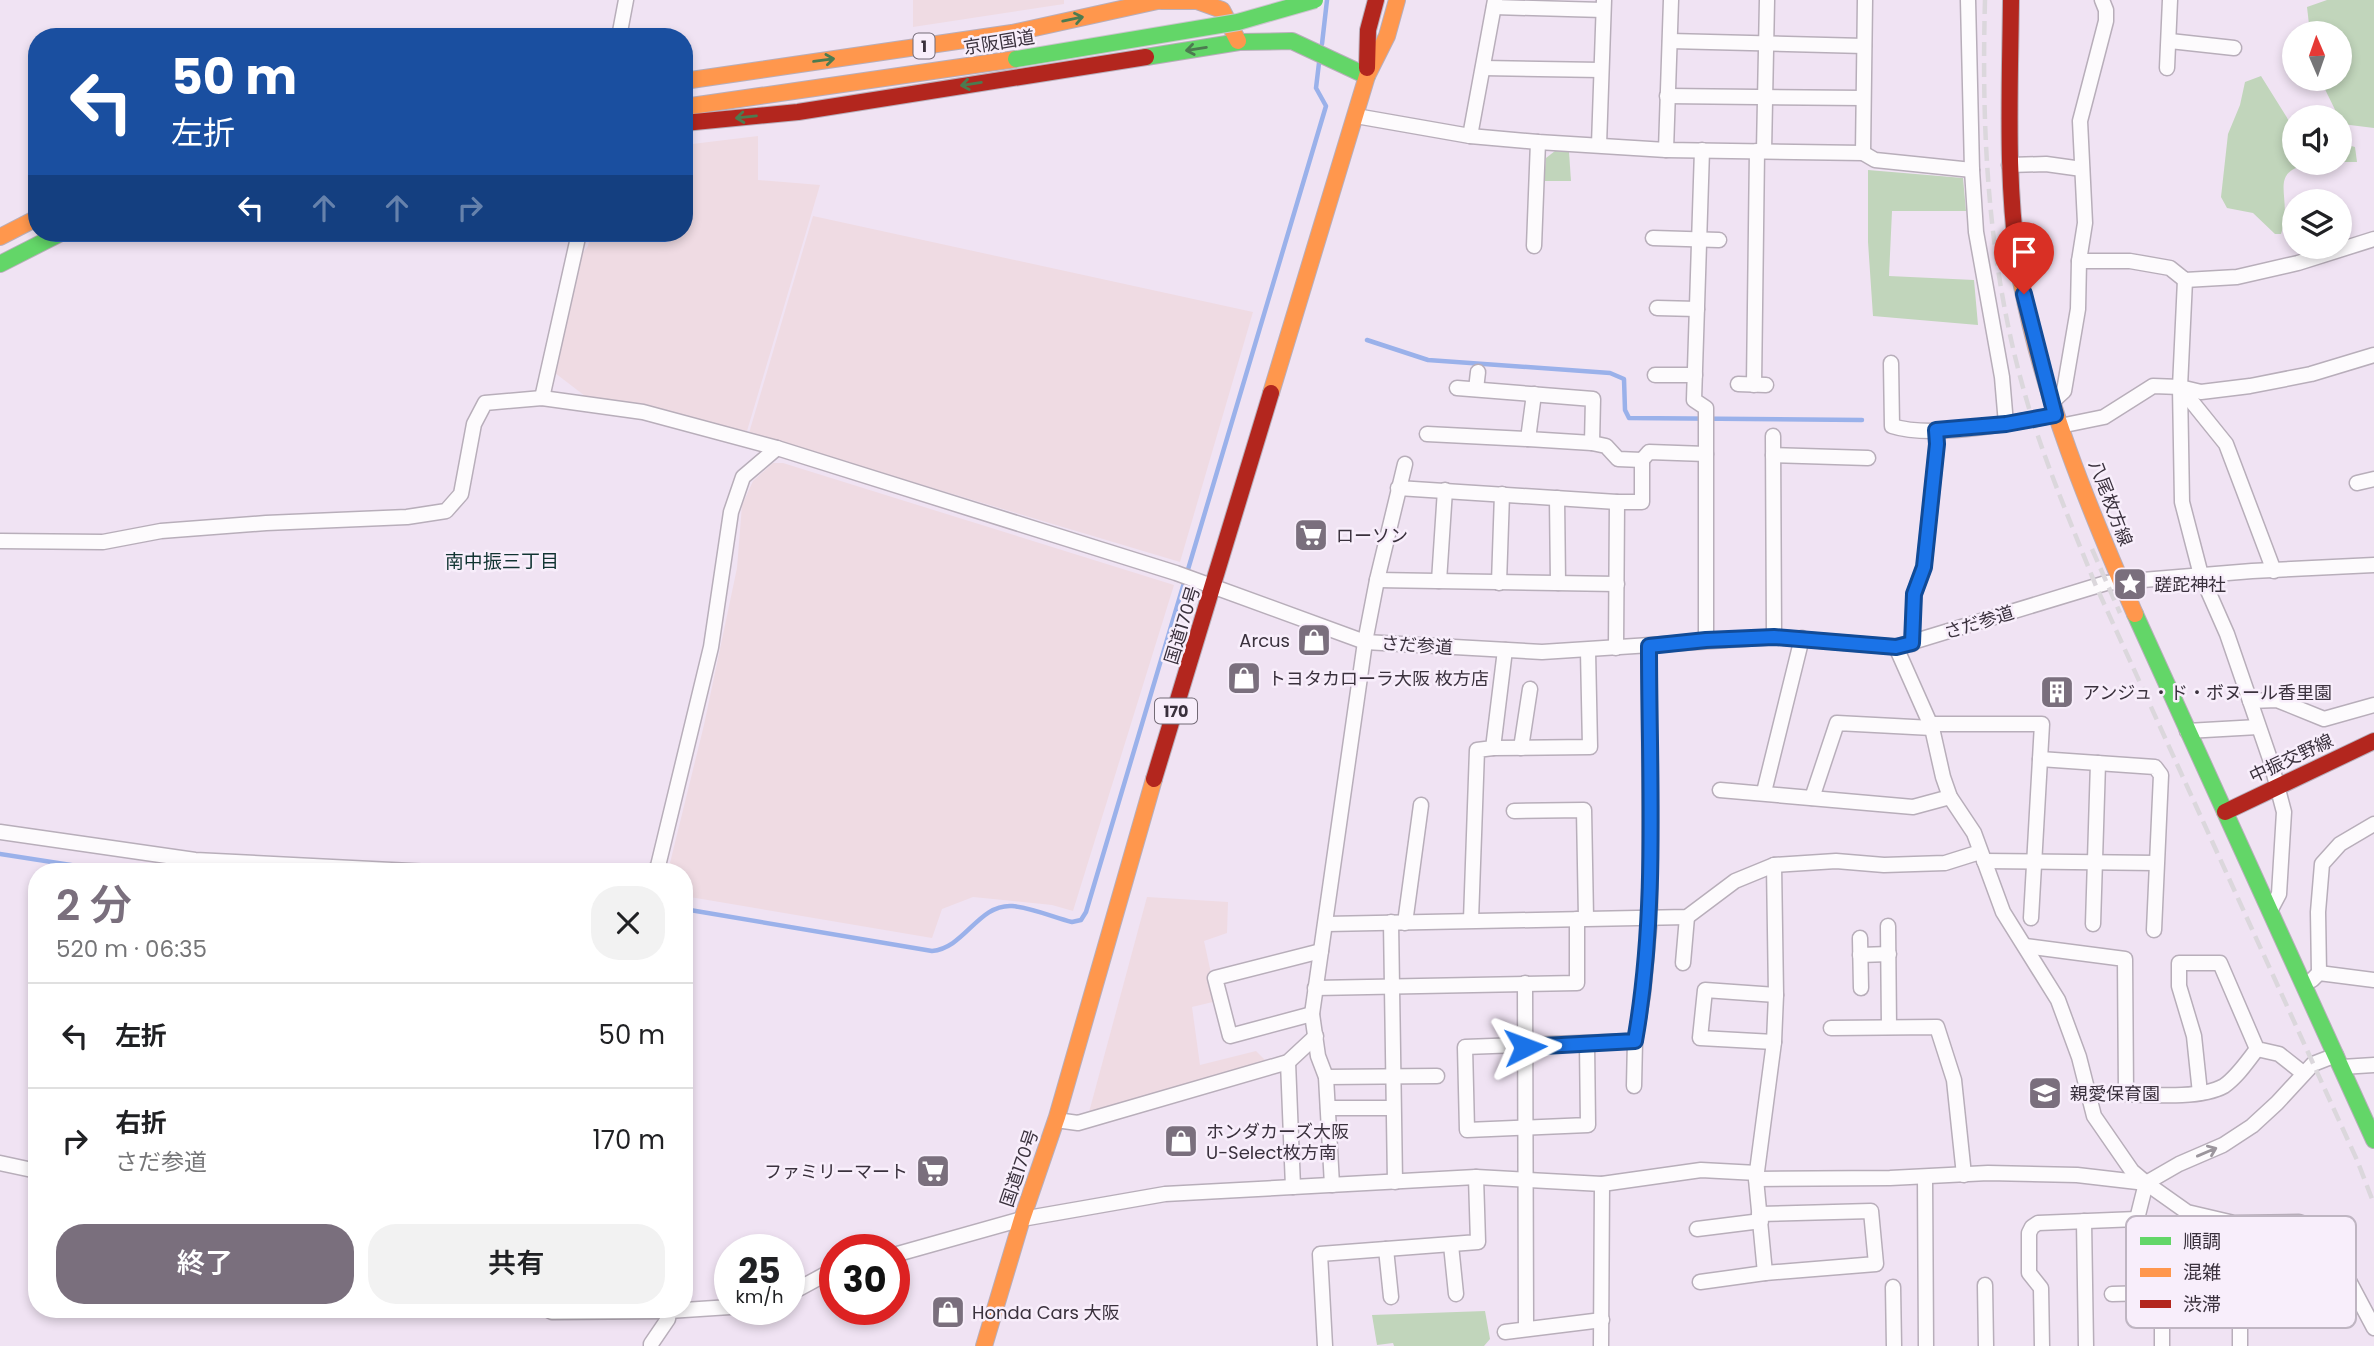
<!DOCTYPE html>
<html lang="ja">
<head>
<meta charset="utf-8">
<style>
	:root { --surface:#fff; --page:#f2f2f2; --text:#202124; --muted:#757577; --line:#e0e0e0; --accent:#7a6f7d }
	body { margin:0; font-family:Poppins,"Noto Sans JP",sans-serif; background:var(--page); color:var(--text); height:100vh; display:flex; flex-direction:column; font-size:26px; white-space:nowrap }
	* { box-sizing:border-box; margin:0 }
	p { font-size:23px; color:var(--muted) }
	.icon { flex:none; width:38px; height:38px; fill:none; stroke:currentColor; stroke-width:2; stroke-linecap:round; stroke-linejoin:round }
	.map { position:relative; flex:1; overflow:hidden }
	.panel { position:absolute; left:28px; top:863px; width:665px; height:455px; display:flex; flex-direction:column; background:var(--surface); border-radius:28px; box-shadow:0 4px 10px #0003 }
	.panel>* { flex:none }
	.banner { position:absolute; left:28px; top:28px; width:665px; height:214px; border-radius:28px; box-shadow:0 4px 10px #0003; background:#1a4fa0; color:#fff; overflow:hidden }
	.needle { width:46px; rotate:358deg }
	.fabs { position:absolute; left:2282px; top:21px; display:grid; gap:14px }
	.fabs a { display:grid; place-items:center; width:70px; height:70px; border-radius:50%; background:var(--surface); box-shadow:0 4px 10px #0003; font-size:35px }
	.speed { position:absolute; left:714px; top:1234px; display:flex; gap:14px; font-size:35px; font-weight:700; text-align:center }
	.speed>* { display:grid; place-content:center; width:91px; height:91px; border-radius:50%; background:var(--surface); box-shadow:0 4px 10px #0003; line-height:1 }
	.speed small { font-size:18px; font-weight:400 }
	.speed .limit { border:10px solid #d22; background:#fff; color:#111 }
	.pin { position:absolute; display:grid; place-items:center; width:60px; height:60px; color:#fff; margin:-72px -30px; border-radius:50% 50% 50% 0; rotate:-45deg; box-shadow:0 0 7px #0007 }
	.pin .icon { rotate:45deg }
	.me { position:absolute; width:77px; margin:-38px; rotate:87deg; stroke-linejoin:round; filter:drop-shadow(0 0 5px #0008) }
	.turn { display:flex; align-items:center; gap:24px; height:147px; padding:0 28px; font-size:32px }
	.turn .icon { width:91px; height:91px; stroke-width:2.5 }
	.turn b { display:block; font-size:49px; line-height:60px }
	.lanes { display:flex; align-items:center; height:66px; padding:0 28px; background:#0003; justify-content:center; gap:35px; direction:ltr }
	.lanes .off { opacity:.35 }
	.round { display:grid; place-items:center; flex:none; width:74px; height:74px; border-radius:28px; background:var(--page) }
	.overview { display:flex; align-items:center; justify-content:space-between; height:119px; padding:0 28px }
	h1 { font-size:42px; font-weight:600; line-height:52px; color:var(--accent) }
	.action { display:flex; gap:14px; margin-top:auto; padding:14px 28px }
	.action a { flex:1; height:80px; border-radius:28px; background:var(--accent); color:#fff; font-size:28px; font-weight:600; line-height:80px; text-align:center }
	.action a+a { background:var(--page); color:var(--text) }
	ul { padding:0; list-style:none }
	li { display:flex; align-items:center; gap:21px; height:105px; padding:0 28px; border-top:2px solid var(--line) }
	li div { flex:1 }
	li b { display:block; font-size:26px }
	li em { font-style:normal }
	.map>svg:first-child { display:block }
</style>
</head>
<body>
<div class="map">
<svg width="2374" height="1346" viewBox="0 0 2374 1346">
	<rect width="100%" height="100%" fill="#f0e3f3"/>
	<!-- industrial -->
	<g fill="#efdbe3">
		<path d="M913,0H1064V4L913,27Z"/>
		<path d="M758,136V180L820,185L747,431L585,396L555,373L579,258L588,246L591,233H684V145Z"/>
		<path d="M813,216L1253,312L1180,562L749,433Z"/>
		<path d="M773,463H783L1174,585L1073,911L1052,905L973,897L942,909L932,938L684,896V872L668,871L704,725L737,568L742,505L753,481Z"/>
		<path d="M1147,897L1228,902L1227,933L1204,941L1217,1001L1192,1007L1200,1065L1256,1051L1270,1065L1088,1116Z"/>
	</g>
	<!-- green -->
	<g fill="#c1d5bb">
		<path d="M2327,0H2374V128L2342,124L2320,79H2340V33H2310L2307,7Z"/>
		<path d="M2261,76L2294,129V163H2330C2257,165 2296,193 2281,234H2275L2253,213L2227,208L2221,197L2228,134L2240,105L2245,82Z"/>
		<path d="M2340,143L2355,147L2357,162H2340Z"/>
		<path d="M1555,151L1569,152L1571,181H1544L1546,158Z"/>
		<path d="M1868,170L1963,178L1966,211H1892L1889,276L1974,280L1978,325L1873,316L1868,242Z"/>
		<path d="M1485,1311L1490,1339L1484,1346H1394L1393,1343L1377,1345L1372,1315Z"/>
	</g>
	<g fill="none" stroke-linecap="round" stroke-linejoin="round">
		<!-- stream -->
		<g stroke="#9ab1ea" stroke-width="4.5">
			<path d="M1322,44L1327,0"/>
			<path d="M1367,340L1428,360L1610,373L1624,379L1625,410L1629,418L1862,420"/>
			<path d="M0,854L116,872"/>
			<path d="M684,909L932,951C965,948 978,904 1012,906C1032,908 1053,917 1072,922L1081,920L1086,912L1326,106L1316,88L1319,63"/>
		</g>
		<!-- street casing -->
		<g stroke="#b8aeba" stroke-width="17">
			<g id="street">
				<path d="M1968,0L1972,170L1976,232L2002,377L2006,424"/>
				<path d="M1494,7L1603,10"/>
				<path d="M619,37L626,0"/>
				<path d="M1670,41L1864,46"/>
				<path d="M2170,41L2234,48"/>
				<path d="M1483,68L1601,70"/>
				<path d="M2167,68L2170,0"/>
				<path d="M1667,96L1863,98"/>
				<path d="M1356,116L1470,136L1538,142L1666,150L1863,153L1875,160L1972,170"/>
				<path d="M1470,136L1495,0"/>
				<path d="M1599,145L1604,0"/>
				<path d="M1666,150L1671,0"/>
				<path d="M1702,150L1694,400L1706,408V640"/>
				<path d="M1764,151L1767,0"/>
				<path d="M1863,153L1865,0"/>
				<path d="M2009,165L2046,164L2082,169"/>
				<path d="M1653,238L1719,240"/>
				<path d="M1534,246L1538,142"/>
				<path d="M2079,261H2130L2170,268L2185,280L2237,277L2298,263L2374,239"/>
				<path d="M2185,280L2180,387L2182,502L2201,575L2227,634L2270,759L2284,812L2279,894L2270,911"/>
				<path d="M1657,308L1697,309"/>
				<path d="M1891,363L1892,426C1932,439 2012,423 2055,415"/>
				<path d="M1655,375H1695"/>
				<path d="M1738,384L1766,385"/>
				<path d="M1754,385L1757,151"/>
				<path d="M2180,387L2226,444L2274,571"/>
				<path d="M1476,389L1478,372"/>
				<path d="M1534,394L1528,439L1592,443"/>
				<path d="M542,398L579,233"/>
				<path d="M2052,402L2064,391L2078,309L2079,261L2085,223L2080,121L2106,21V10L2102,0"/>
				<path d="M2060,426L2104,417L2153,386L2180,387L2201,392L2250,386L2311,374L2374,355"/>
				<path d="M1427,434L1528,439"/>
				<path d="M1773,436L1774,637"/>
				<path d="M1773,455L1868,458"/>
				<path d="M1642,460L1649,452L1706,454"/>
				<path d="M2357,483L2374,479"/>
				<path d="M1398,488L1617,502H1642V460L1618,459L1606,446L1592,443L1593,399L1457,388"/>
				<path d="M1557,498L1558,583"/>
				<path d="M0,541L103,542L161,531L266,523L407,517L446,511L461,494L474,424L485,403L542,398L643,412L777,448L1176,573L1365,642L1542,652L1774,637L1896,647L2106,583L2252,571L2374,565"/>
				<path d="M1377,580L1617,584"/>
				<path d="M1439,581L1445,490"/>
				<path d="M1499,583L1502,494"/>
				<path d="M1912,644L1914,594L1924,567L1937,444L1936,430"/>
				<path d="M1896,647L1932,728L1943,777L1950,797L1974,833L2003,912L2058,1000L2079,1057L2094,1116L2132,1171L2145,1182"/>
				<path d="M1616,648L1617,502"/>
				<path d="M2250,701L2277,700L2324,719L2374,705"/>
				<path d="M1931,724H2042L2031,918"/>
				<path d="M2187,731L2258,727"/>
				<path d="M1493,748L1590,747L1588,651"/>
				<path d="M1521,748L1530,689"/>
				<path d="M2040,759L2155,767L2161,775L2154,930"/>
				<path d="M1720,790L1913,807L1950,797"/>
				<path d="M1764,792L1802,638"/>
				<path d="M1812,798L1837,723L1932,728"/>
				<path d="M1514,811L1584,810L1586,918"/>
				<path d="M0,832L195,860L431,872"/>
				<path d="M1984,861L2156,863"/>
				<path d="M653,872L658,866L711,647L731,512L743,477L777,448"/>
				<path d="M1471,920L1477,750L1493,748L1505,650"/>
				<path d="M1391,922L1395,1182"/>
				<path d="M1405,923L1421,805"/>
				<path d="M1326,924L1687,917L1735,881L1774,865L1836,861L1884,865L1945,863L1980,852"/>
				<path d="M2093,924L2098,763"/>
				<path d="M1888,926L1889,1027"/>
				<path d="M1860,938L1861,988"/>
				<path d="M2025,946L2125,959L2126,1094C2152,1095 2201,1099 2224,1086C2237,1077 2247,1062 2257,1049"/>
				<path d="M1860,955L1889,954"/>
				<path d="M1683,963L1687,917"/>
				<path d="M2319,973L2318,912L2322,864L2340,844L2374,824"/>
				<path d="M2312,980L2319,973L2374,980"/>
				<path d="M1525,983L1526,1328"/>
				<path d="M1315,988L1577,983V919"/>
				<path d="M1312,1014L1230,1036L1215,978L1321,951"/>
				<path d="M1831,1028L1937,1027L1954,1080L1964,1175"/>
				<path d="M1774,1042L1700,1038L1705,990L1776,995"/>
				<path d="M1587,1043L1588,1125L1467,1130L1465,1047L1635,1041"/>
				<path d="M1288,1062L1293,1187"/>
				<path d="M2342,1067L2374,1065"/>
				<path d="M1326,1077L1437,1076"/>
				<path d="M1634,1086L1635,1041L1643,993L1650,917L1649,646"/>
				<path d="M2200,1093L2194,1036L2179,986V963H2220L2257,1049L2279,1054L2303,1073"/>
				<path d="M1328,1108H1393"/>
				<path d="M1056,1120L1078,1123L1288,1062L1316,1036"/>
				<path d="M0,1163L37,1171"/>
				<path d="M1925,1177L1926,1346"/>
				<path d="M1756,1179L1890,1178L1988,1173L2077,1175L2146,1183L2187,1212L2234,1223L2299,1222L2322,1230L2374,1328"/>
				<path d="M1332,1185L1326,1077L1318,1056L1312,1014L1365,642L1377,580L1405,464"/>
				<path d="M2084,1221L2086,1346"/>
				<path d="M1697,1229L1761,1221"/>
				<path d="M1451,1245L1456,1294"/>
				<path d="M1386,1249L1391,1297"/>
				<path d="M894,1255L1022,1219L1165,1194L1476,1177L1602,1184L1701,1170L1757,1173"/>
				<path d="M1765,1273L1756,1179L1774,1042L1776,995L1774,865"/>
				<path d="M1700,1282L1765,1273L1876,1264L1871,1211L1759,1214"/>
				<path d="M1985,1285L1986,1346"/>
				<path d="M1893,1287L1894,1346"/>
				<path d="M789,1294L835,1269"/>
				<path d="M2112,1294L2226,1291"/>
				<path d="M2136,1294L2137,1219L2146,1183L2179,1164L2223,1145L2252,1126L2277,1103L2313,1064L2336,1055"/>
				<path d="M2240,1302V1346"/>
				<path d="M546,1309L552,1312L669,1311L730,1307"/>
				<path d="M1505,1332L1602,1320"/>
				<path d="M651,1346V1344L668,1319L669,1311"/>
				<path d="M1325,1346L1320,1254L1478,1242L1476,1177"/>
				<path d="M1601,1346L1602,1184"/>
				<path d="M2042,1346L2041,1288L2029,1273V1233L2032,1227L2038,1223L2137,1219"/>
				<path d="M2162,1346V1294"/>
			</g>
		</g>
		<!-- fast casing -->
		<g stroke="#b8aeba" stroke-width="18">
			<g id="fast">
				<path d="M1146,57L1239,42L1292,41L1367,76"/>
				<path d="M0,264L61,233"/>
				<path d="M2135,614L2374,1140"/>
			</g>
		</g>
		<!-- slow casing -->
		<g stroke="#b8aeba" stroke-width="18">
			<g id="slow">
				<path d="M1161,1H1197L1222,10L1238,41"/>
				<path d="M684,81L1012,33L1162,0"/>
				<path d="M684,107L1016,59"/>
				<path d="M0,237L37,218"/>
				<path d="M2021,281C2043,397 2088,506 2135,614"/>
				<path d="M1271,393L1367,76L1387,36L1397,0"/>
				<path d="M984,1346L1022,1219L1057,1117L1154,779"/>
			</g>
		</g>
		<!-- jam casing -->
		<g stroke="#b8aeba" stroke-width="18">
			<g id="jam">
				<path d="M2011,0C2010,93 2005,189 2021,281"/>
				<path d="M1367,68L1368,30L1376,0"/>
				<path d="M684,123L798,112L1146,57"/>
				<path d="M1154,779L1271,393"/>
				<path d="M2225,812L2374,741"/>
			</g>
		</g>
		<!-- street -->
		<use href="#street" stroke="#fdfbfd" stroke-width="14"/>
		<!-- fast -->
		<use href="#fast" stroke="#63d668" stroke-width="16"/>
		<!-- slow -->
		<use href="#slow" stroke="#ff974d" stroke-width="16"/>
		<!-- jam -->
		<use href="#jam" stroke="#b3261e" stroke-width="16"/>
		<!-- rail -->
		<g stroke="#dbd7dc" stroke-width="4.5" stroke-dasharray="14 7" stroke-linecap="butt">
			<path d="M1985,0C1981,144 1989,283 2033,421C2051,477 2074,531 2096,586L2357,1160L2374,1204"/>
			<path d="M2092,549L2120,613"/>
		</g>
		<!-- fast-bridge casing -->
		<g stroke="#cac4cd" stroke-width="18" stroke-linecap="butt">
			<path id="fast-bridge" d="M1016,59L1238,22L1315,0"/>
		</g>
		<!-- fast-bridge -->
		<use href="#fast-bridge" stroke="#63d668" stroke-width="16"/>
	</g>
	<!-- one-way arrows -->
	<defs><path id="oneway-shaft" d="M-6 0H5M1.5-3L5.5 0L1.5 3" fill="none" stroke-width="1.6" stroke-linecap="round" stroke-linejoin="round" transform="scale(1.75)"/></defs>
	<g stroke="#4c7b50">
		<use href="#oneway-shaft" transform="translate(1073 19) rotate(-12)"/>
		<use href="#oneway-shaft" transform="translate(1196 49) rotate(171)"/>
		<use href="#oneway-shaft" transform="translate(824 60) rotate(-8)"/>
		<use href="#oneway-shaft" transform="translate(971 84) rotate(171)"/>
		<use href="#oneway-shaft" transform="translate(746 117) rotate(174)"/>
	</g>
	<use stroke="#9c969d" href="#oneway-shaft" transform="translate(2207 1152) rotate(-23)"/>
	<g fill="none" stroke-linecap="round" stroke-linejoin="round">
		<!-- route casing -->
		<g stroke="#114b97" stroke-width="18">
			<path id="route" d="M1525,1047L1635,1041C1658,911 1649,778 1649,646L1706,640L1774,637L1896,647L1912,643L1914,594L1924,567L1937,444L1936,430L2006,424L2055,415L2024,294"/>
		</g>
		<!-- route -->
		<use href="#route" stroke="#1a73e8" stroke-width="12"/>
	</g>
	<!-- icons -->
	<defs>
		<g id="supermarket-square" transform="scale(1.75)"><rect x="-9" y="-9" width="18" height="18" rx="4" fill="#7a6f7d" stroke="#f8eefb"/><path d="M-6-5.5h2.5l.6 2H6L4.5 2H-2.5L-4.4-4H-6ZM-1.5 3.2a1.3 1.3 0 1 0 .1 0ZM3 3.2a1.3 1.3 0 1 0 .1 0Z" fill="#fff"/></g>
		<g id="sight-square" transform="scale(1.75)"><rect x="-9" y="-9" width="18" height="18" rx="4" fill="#7a6f7d" stroke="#f8eefb"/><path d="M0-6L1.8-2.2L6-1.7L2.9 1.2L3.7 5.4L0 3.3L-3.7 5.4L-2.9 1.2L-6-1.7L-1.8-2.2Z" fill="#fff"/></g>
		<g id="shop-square" transform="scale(1.75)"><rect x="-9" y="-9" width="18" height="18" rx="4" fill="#7a6f7d" stroke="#f8eefb"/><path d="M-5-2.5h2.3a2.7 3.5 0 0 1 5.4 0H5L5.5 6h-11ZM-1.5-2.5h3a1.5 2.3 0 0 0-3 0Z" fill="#fff"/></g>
		<g id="building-square" transform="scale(1.75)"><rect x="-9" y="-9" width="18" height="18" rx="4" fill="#7a6f7d" stroke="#f8eefb"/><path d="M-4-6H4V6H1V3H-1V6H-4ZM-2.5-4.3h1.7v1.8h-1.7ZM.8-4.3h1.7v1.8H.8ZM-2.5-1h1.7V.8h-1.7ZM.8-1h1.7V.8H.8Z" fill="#fff"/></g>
		<g id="school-square" transform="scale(1.75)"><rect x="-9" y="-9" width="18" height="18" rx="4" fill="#7a6f7d" stroke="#f8eefb"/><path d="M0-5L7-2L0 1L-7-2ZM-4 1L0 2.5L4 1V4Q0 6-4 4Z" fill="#fff"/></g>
	</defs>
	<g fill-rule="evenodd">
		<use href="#supermarket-square" x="1311" y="535"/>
		<use href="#sight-square" x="2130" y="584"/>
		<use href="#shop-square" x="1314" y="640"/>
		<use href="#shop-square" x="1244" y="678"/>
		<use href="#building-square" x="2057" y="692"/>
		<use href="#school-square" x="2045" y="1093"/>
		<use href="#shop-square" x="1181" y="1141"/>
		<use href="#supermarket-square" x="933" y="1171"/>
		<use href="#shop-square" x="948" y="1312"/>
	</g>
	<g text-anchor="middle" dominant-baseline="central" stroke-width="5" stroke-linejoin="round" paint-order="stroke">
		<!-- shield labels -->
		<g fill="#f8eefb" stroke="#736a76" stroke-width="2">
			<rect x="913.5" y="33.5" width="21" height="25" rx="5"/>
			<rect x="1155" y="698.5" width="42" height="25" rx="5"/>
		</g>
		<g font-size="16" font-weight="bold" fill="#3a313d">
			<text x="924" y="46">1</text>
			<text x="1176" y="711">170</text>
		</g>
		<!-- street labels -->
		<g font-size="18" fill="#3a313d" stroke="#f8eefb">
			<text transform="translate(999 42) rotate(-9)">京阪国道</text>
			<text transform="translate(2111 503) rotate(69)">八尾枚方線</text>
			<text transform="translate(1979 622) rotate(-17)">さだ参道</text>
			<text transform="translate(1182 625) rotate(-73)">国道170号</text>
			<text transform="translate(1417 645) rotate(4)">さだ参道</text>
			<text transform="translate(2291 758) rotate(-25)">中振交野線</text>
			<text transform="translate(1019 1168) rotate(-71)">国道170号</text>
		</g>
		<!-- poi labels -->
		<g font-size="18" fill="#3a313d" stroke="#f8eefb" text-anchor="start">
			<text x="1336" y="535">ローソン</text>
			<text x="2154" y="584">蹉跎神社</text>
			<text x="1290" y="640" text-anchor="end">Arcus</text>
			<text x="1268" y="678">トヨタカローラ大阪 枚方店</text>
			<text x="2082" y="692">アンジュ・ド・ボヌール香里園</text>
			<text x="2070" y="1093">親愛保育園</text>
			<text x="1206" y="1131">ホンダカーズ大阪<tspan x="1206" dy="21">U-Select枚方南</tspan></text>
			<text x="908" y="1171" text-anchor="end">ファミリーマート</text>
			<text x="972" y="1312">Honda Cars 大阪</text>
		</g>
		<!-- neighbourhood labels -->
		<g font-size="19" fill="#113432" stroke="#f8eefb">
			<text x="502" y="561">南中振三丁目</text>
		</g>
	</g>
	<!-- legend -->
	<rect x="2126" y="1216" width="230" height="112" rx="10" fill="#f8eefb" stroke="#bfb5c2" stroke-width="2"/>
	<rect x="2140" y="1237" width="31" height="8" fill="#63d668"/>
	<rect x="2140" y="1268" width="31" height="9" fill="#ff974d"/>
	<rect x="2140" y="1300" width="31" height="8" fill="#b3261e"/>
	<g font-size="19" fill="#3a313d">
		<text x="2183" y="1248">順調</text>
		<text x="2183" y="1279">混雑</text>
		<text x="2183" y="1311">渋滞</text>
	</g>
</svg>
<div class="fabs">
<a><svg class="needle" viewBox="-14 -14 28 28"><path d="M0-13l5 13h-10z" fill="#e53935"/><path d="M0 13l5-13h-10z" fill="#757577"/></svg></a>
<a><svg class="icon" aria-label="sound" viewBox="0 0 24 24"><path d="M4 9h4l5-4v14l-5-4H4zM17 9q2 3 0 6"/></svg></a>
<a><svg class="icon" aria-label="layers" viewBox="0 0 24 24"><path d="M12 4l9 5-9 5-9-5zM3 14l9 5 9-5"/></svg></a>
</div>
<div class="speed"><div>25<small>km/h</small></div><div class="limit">30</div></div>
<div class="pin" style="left:2024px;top:294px;background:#d93025"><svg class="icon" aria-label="arrive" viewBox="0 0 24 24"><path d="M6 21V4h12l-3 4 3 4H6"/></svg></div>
<svg class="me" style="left:1525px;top:1047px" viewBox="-20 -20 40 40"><path d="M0-17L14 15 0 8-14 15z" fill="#1a73e8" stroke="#fff" stroke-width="4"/></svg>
<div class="banner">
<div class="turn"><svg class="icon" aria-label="left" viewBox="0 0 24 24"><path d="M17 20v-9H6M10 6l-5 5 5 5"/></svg><div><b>50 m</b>左折</div></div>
<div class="lanes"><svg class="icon" aria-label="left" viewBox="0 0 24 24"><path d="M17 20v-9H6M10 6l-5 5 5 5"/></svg><svg class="icon off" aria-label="ahead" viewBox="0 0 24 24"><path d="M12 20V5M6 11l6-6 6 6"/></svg><svg class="icon off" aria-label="ahead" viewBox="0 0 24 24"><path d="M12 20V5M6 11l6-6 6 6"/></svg><svg class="icon off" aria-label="right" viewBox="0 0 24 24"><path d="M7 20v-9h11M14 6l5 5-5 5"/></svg></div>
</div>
<section class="panel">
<div class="overview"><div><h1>2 分</h1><p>520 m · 06:35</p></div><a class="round"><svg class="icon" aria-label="close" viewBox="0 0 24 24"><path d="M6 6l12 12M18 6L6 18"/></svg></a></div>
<ul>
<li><svg class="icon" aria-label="left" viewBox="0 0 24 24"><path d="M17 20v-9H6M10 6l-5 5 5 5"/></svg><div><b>左折</b></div><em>50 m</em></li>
<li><svg class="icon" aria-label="right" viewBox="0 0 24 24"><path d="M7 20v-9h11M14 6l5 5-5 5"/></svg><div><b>右折</b><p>さだ参道</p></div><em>170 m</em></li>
</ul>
<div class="action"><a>終了</a><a>共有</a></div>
</section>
</div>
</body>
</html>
